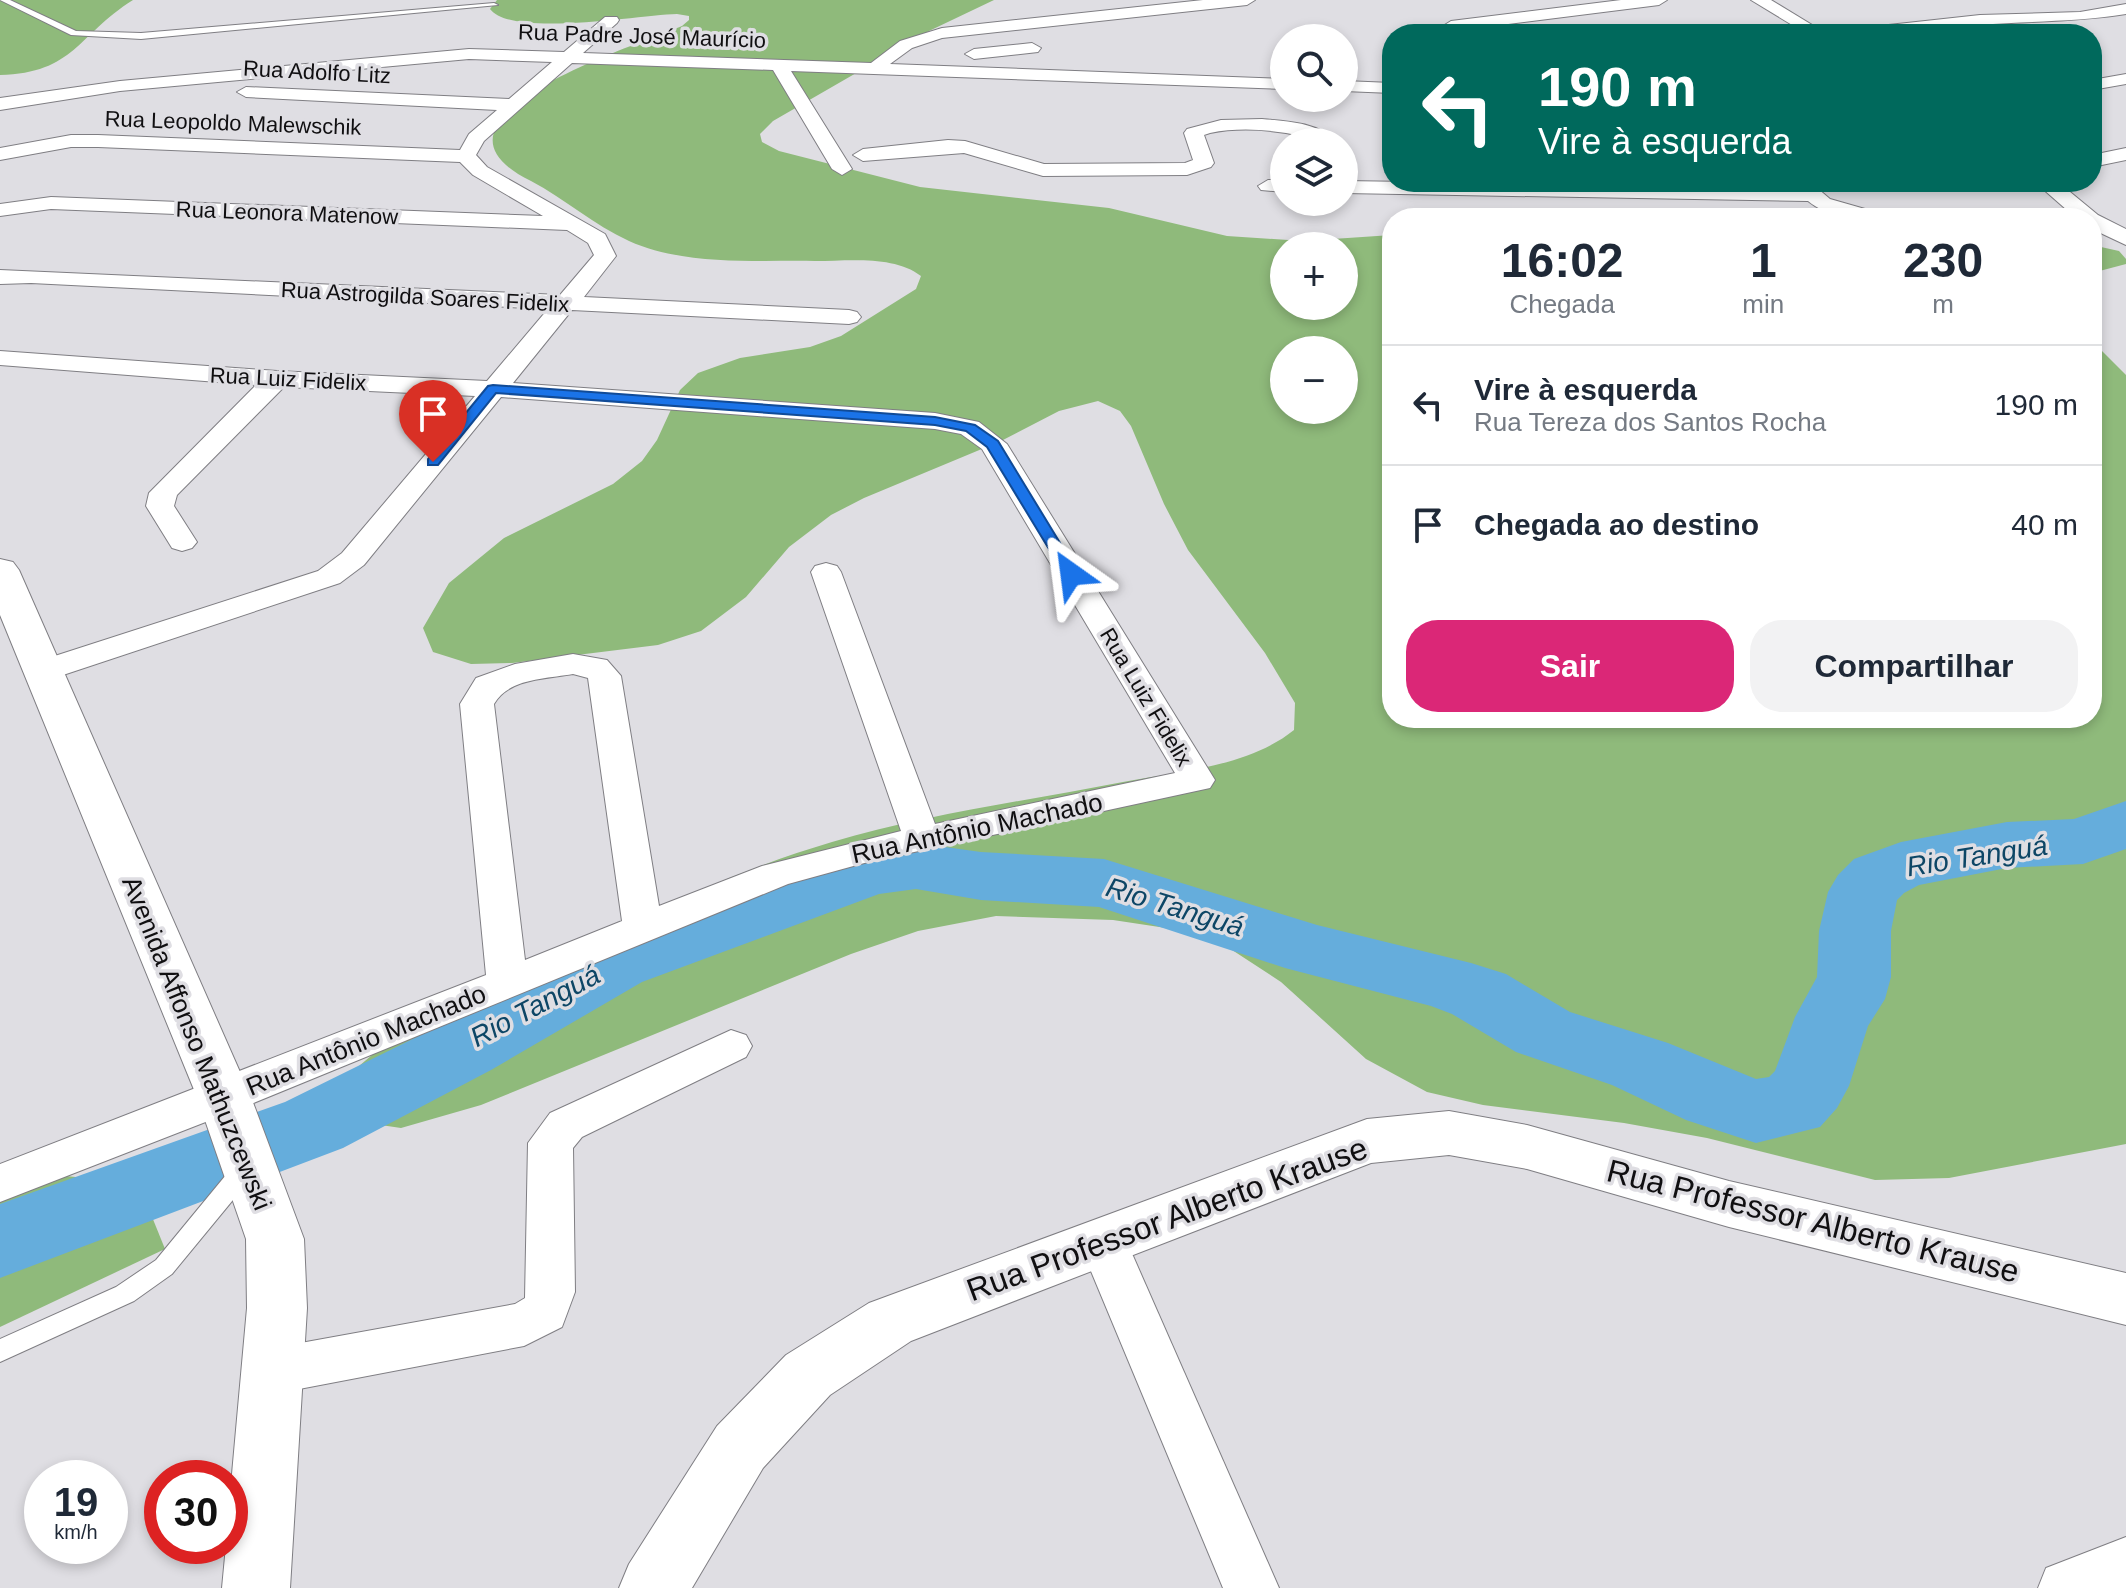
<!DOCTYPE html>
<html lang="pt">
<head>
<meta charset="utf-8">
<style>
	:root { --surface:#fff; --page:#f2f2f3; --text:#1f2937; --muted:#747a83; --line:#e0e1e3; --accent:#db2777 }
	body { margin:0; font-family:Helvetica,sans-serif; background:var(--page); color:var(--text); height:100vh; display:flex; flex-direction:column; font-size:30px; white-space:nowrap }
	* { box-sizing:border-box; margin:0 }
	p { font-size:26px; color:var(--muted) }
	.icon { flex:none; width:44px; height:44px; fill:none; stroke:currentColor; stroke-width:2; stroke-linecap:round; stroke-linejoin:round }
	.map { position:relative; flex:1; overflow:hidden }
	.drawer { position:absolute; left:1382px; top:208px; width:720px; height:520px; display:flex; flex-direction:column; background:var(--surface); border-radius:32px; box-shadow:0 4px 12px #0003 }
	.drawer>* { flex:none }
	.guide { position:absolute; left:1382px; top:24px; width:720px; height:168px; border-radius:32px; box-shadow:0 4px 12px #0003; background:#00695c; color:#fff; overflow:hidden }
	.tools { position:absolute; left:1270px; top:24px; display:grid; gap:16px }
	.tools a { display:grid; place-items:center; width:88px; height:88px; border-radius:50%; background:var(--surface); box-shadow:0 4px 12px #0003; font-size:40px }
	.speed { position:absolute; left:24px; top:1460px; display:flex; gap:16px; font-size:40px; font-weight:700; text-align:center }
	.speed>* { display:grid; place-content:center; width:104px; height:104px; border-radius:50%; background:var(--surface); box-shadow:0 4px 12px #0003; line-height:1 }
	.speed small { font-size:20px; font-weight:400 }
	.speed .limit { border:12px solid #d22; background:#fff; color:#111 }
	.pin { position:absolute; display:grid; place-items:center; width:68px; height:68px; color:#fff; margin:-82px -34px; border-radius:50% 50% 50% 0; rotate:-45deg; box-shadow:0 0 8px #0007 }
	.pin .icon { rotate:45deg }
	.me { position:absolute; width:88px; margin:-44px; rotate:329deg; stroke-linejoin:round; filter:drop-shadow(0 0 6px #0008) }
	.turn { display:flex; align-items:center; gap:28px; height:168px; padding:0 24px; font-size:36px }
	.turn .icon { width:104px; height:104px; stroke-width:2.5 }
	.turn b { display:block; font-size:56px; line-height:68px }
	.eta { display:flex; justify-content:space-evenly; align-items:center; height:136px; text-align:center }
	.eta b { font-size:48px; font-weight:600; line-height:56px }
	.button { display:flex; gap:16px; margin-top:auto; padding:16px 24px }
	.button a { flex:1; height:92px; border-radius:32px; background:var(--accent); color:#fff; font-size:32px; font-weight:600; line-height:92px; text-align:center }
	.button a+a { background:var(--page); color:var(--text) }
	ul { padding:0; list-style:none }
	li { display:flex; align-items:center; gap:24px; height:120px; padding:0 24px; border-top:2px solid var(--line) }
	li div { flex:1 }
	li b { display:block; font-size:30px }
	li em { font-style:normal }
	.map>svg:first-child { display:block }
</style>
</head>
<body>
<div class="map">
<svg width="2126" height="1588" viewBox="0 0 2126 1588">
	<rect width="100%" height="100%" fill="#dfdee3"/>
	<!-- forest -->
	<g fill="#8fba7b" fill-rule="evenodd">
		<path d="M0,0H133C77,35 75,73 0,75Z"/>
		<path d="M497,0H994L929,31L773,121L760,134L762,142L779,151L920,187L1109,208L1227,236L1303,241L1392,235V718H2092V341L2126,375V1144L1949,1178L1875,1180L1707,1138L1624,1123L1483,1105L1427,1092L1366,1059L1281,982L1229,948L1166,928L1113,920L996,916L918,931L851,954L481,1105L401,1128L333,1118L339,1083L372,1055C522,978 670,890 832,842C927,814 1026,801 1123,782C1180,771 1248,767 1294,730L1295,703L1265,653L1188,550L1164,504L1131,426L1120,411L1098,401L1059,411L1001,441L864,498L831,515L789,547L746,597L701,631L658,645L512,663L471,664L433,652L423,628L449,583L504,538L613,484L642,461L657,440L680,390L698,373L740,358L810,347L841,336L916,289L921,276C894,255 848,261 815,261C755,260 685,266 629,241C594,225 565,199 531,181C402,118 636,46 682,26L689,20V16L677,14C638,15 512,38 490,9ZM1284,246H1344V306H1284ZM1284,350H1344V410H1284Z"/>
		<path d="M2092,245L2119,251L2126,259V264L2092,273Z"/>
		<path d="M47,1174L114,1181L146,1202L165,1249L0,1327V1193Z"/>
	</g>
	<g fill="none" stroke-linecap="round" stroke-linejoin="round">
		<!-- river -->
		<path fill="#65addc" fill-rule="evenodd" d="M2126,801V849L2083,864L2007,868L1919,885L1904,893L1897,900L1891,931V977L1885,999L1868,1026L1849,1086L1837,1108L1820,1127L1756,1143L1686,1120L1612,1085L1516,1052L1452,1014L1431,1006L1285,968L1099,907L981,900L916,889L879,894L642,982L491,1070L343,1148L0,1278V1204L285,1102L435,1028L590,944L870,847L916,843L981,852L1104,859L1317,925L1471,963L1506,974L1570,1012L1668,1043L1756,1079L1769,1077L1775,1071L1795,1017L1817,977L1819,931L1828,892L1838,875L1854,859L1901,842L2007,822L2074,819Z"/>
		<!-- service casing -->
		<g stroke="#7f7e83" stroke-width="2">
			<g id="service">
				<path d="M0,0H10L76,31L141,33L494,3L498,5L141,39L71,35Z"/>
				<path d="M243,1162L251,1164L254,1171L251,1178L172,1274L134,1301L0,1362V1339L116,1287L156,1260L235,1164Z"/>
			</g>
		</g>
		<!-- minor casing -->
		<g stroke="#7f7e83" stroke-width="2">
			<g id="minor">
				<path d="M1203,0H1255L1247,5L942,38L912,48L890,64L1284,79V89L791,71L852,169L842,175L832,169L773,70L572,63L484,141L476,155L487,167L605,234L616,256L584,297L849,310L857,312L861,317L857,322L849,324L572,310L513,383L935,413L979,422L1007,444L1215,780L1210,788L868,862L788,884L239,1109L0,1202V1164L486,975L460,704L476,678L515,664L573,654L607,660L621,676L659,906L762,866L901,831L811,572L815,566L826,563L837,566L841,572L935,824L1175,773L982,449L961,434L935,429L501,397L364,565L340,583L54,678L42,681L30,678L26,671L30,664L318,571L342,553L475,396L284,387L177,495L174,506L197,542L192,548L182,551L172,548L146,506L149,493L256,385L0,365V351L277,371L487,381L548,309L31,283L0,284V270L560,295L594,255L588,243L567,230L51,209L0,216V204L51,197L543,216L473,175L460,162L98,147H71L0,160V148L71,135H98L460,150L469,134L497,110L246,97L237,92L246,87L509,99L552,62L469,59L120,91L0,110V98L120,81L469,49L564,52L605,17H617L619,20L617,23L583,53L871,63L900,41L942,28ZM573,674L588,678L622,921L525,960L494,704C509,678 546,679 573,674Z"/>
				<path d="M1621,0H1667L1659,5L1469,29L1475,34H1454L1443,26L1451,21Z"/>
				<path d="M1751,0H1771L1827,34H1807Z"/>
				<path d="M2126,4V14C2077,22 2029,21 1979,25C1933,29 1889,34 1844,34L1852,29L1980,15L2080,12Z"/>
				<path d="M1032,43L1041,48L1038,52L974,59L965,54L974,49Z"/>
				<path d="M2126,74V84L2092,90V80Z"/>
				<path d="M1344,81L1392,83V93L1344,91Z"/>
				<path d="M1262,119C1286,121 1319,122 1336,142C1317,142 1304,136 1286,133C1261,129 1235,128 1210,133L1204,135L1214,163L1211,167L1187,175L1043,176L964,153L863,161L853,155L863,149L948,140L965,141L1044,164L1185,163L1193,160L1184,133L1187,129L1221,120Z"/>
				<path d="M2126,148V160L2092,167V155Z"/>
				<path d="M1268,180H1284V192L1261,190L1258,186Z"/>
				<path d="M1344,181L1793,188L1788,182H1810L1830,199L1879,213L1882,218C1857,218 1828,218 1808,201L1344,193Z"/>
				<path d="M2035,182H2058L2098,215L2126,229V245L2092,229V218H2076Z"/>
				<path d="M731,1030L746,1035L752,1046L746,1057L582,1137L573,1148L575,1292L562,1327L524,1346L273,1394L255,1387L248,1371L255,1355L273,1348L515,1304L525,1298L528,1143L550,1113Z"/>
				<path d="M1102,1220L1119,1226L1126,1240L1279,1588H1223L1078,1240L1085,1226Z"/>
				<path d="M2126,1537V1588H2038L2046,1568Z"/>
			</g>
		</g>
		<!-- tertiary casing -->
		<g stroke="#7f7e83" stroke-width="2">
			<g id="tertiary">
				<path d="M0,559L13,562L19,570L251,1097L304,1239L307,1308L290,1588H222L226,1546H230V1496L247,1308L246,1239L197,1097L0,615Z"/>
				<path d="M1449,1111L1527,1125L1729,1181L2126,1273V1325L1729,1227L1527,1169L1449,1155L1371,1163L911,1341L830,1395L763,1468L692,1588H619L629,1564L717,1426L786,1355L869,1303L1367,1119Z"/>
			</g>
		</g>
		<!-- service -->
		<use href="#service" fill="#fff" fill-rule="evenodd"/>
		<!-- minor -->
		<use href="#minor" fill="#fff" fill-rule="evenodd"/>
		<!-- tertiary -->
		<use href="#tertiary" fill="#fff" fill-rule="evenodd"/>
	</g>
	<!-- route -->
	<path fill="#1a73e8" stroke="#114b97" stroke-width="2" d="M493,385L935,417L975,425L998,441L1079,574L1071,578L1066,577L987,447L966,431L935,425L496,393L438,465H428V459L488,386Z"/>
	<g text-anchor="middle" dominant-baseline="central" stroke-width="7" stroke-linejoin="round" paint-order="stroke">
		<!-- far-street labels -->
		<g font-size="22" fill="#100f11" stroke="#dfdee3">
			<text transform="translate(642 36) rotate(2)">Rua Padre José Maurício</text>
			<text transform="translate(317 72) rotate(3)">Rua Adolfo Litz</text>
			<text transform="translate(233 123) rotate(2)">Rua Leopoldo Malewschik</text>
			<text transform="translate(287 213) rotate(2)">Rua Leonora Matenow</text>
			<text transform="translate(425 297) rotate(3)">Rua Astrogilda Soares Fidelix</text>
			<text transform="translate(288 379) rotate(3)">Rua Luiz Fidelix</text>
			<text transform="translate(1146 697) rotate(59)">Rua Luiz Fidelix</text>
		</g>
		<!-- street labels -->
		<g font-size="26" fill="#100f11" stroke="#dfdee3">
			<text transform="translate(977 828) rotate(-12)">Rua Antônio Machado</text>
			<text transform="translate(366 1040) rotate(-22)">Rua Antônio Machado</text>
			<text transform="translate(197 1043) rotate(68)">Avenida Affonso Mathuzcewski</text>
		</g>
		<!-- water labels -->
		<g font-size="28" font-style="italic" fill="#0d4666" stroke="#dfdee3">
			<text transform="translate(1977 856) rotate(-9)">Rio Tanguá</text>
			<text transform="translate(1175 907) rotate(17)">Rio Tanguá</text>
			<text transform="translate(535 1006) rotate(-28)">Rio Tanguá</text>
		</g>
		<!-- near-street labels -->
		<g font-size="32" fill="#100f11" stroke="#dfdee3">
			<text transform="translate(1167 1219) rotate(-20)">Rua Professor Alberto Krause</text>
			<text transform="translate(1813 1221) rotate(14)">Rua Professor Alberto Krause</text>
		</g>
	</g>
</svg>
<div class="tools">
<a><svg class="icon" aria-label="search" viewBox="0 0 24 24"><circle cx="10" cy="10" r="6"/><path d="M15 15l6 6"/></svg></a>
<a><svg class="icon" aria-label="layers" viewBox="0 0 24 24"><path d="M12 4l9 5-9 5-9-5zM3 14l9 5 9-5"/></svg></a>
<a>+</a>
<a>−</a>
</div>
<div class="speed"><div>19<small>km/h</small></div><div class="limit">30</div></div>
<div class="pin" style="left:433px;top:462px;background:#d93025"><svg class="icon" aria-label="arrive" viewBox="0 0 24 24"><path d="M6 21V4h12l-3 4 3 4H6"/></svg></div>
<svg class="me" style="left:1071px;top:574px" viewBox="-20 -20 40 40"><path d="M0-17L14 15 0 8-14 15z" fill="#1a73e8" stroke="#fff" stroke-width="4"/></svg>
<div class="guide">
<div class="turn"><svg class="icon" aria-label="left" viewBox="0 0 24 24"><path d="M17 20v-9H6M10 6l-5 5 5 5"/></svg><div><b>190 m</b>Vire à esquerda</div></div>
</div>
<section class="drawer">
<div class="eta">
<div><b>16:02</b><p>Chegada</p></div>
<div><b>1</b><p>min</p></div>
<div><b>230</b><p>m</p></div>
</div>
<ul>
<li><svg class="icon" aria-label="left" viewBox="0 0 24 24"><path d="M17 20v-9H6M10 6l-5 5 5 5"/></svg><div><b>Vire à esquerda</b><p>Rua Tereza dos Santos Rocha</p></div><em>190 m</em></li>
<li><svg class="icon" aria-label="arrive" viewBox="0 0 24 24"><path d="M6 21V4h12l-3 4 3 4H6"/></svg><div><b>Chegada ao destino</b></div><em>40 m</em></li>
</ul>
<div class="button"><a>Sair</a><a>Compartilhar</a></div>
</section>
</div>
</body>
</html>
